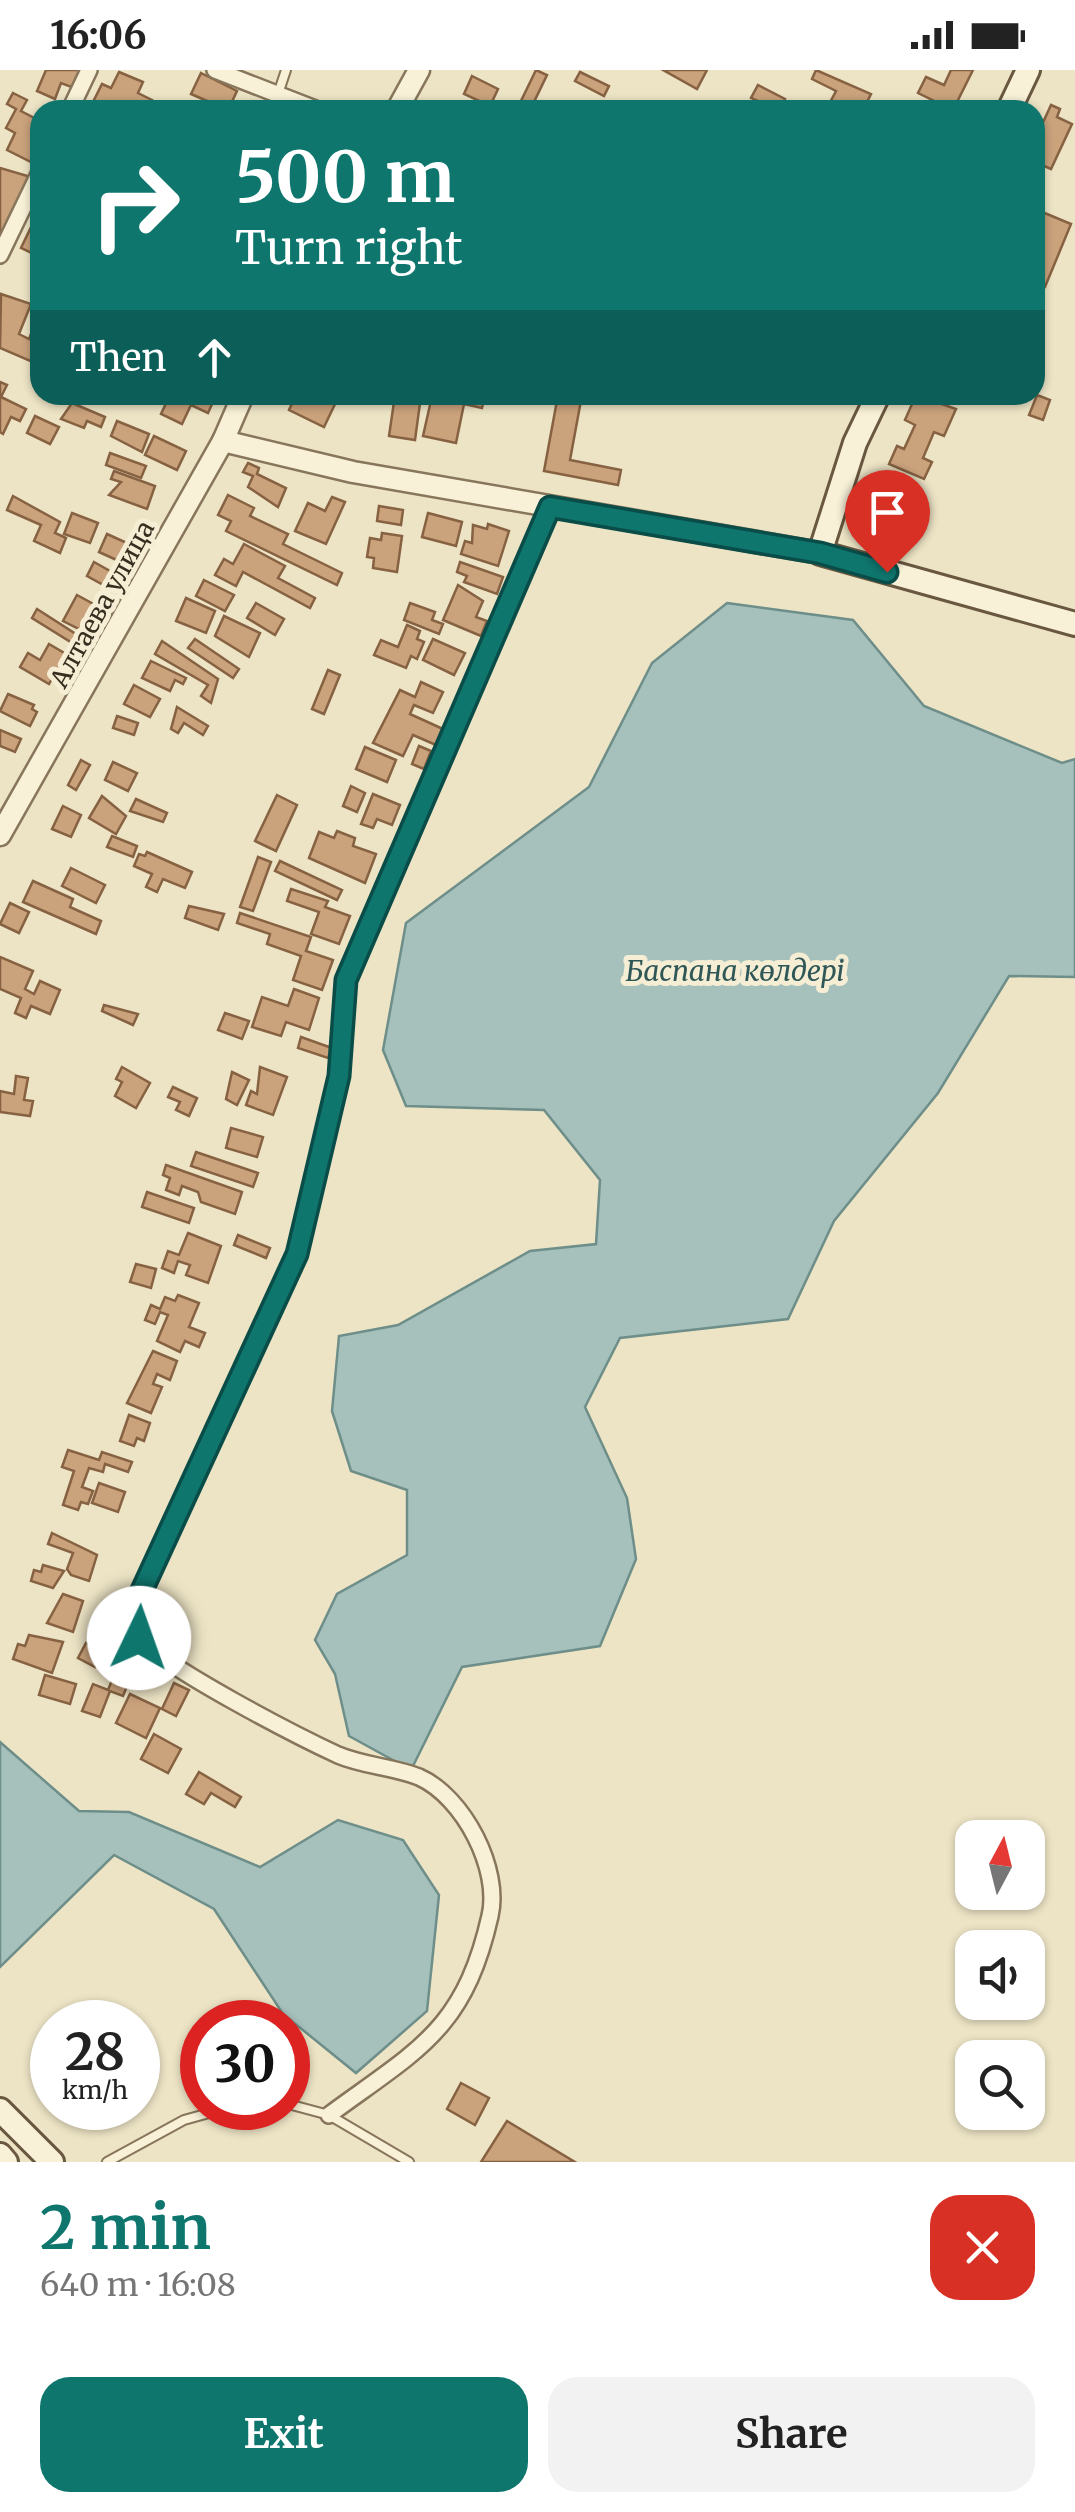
<!DOCTYPE html>
<html lang="en">
<head>
<meta charset="utf-8">
<style>
	:root { --surface:#fff; --page:#f2f2f2; --text:#222; --muted:#767676; --accent:#0f766e }
	body { margin:0; font-family:Merriweather,serif; background:var(--page); color:var(--text); height:100vh; display:flex; flex-direction:column; font-size:38px; white-space:nowrap }
	* { box-sizing:border-box; margin:0 }
	p { font-size:32px; color:var(--muted) }
	.icon { flex:none; width:55px; height:55px; fill:none; stroke:currentColor; stroke-width:2; stroke-linecap:round; stroke-linejoin:round }
	.map { position:relative; height:2092px; overflow:hidden }
	.details { display:flex; flex-direction:column; background:var(--surface); flex:1 }
	.details>* { flex:none }
	.top-card { position:absolute; left:30px; top:30px; width:1015px; height:305px; border-radius:30px; box-shadow:0 2px 8px #0004; background:#0f766e; color:#fff; overflow:hidden }
	.needle { width:65px; rotate:7deg }
	.tools { position:absolute; left:955px; top:1750px; display:grid; gap:20px }
	.tools a { display:grid; place-items:center; width:90px; height:90px; border-radius:20px; background:var(--surface); box-shadow:0 2px 8px #0004; font-size:50px }
	.speed { position:absolute; left:30px; top:1930px; display:flex; gap:20px; font-size:50px; font-weight:700; text-align:center }
	.speed>* { display:grid; place-content:center; width:130px; height:130px; border-radius:50%; background:var(--surface); box-shadow:0 2px 8px #0004; line-height:1 }
	.speed small { font-size:25px; font-weight:400 }
	.speed .limit { border:15px solid #d22; background:#fff; color:#111 }
	.pin { position:absolute; display:grid; place-items:center; width:85px; height:85px; color:#fff; margin:-102px -42px; border-radius:50% 50% 50% 0; rotate:-45deg; box-shadow:0 0 10px #0007 }
	.pin .icon { rotate:45deg }
	.me { position:absolute; width:110px; margin:-55px; rotate:3deg; stroke-linejoin:round; filter:drop-shadow(0 0 8px #0008) }
	.turn { display:flex; align-items:center; gap:35px; height:210px; padding:0 40px; font-size:45px }
	.turn .icon { width:130px; height:130px; stroke-width:2.5 }
	.turn b { display:block; font-size:70px; line-height:85px }
	.then { display:flex; align-items:center; height:95px; padding:0 40px; background:#0003; gap:20px; font-size:38px }
	.round { display:grid; place-items:center; flex:none; width:105px; height:105px; border-radius:30px; background:var(--page) }
	.summary { display:flex; align-items:center; justify-content:space-between; height:170px; padding:0 40px }
	h1 { font-size:60px; font-weight:700; line-height:75px; color:var(--accent) }
	.primary-button { display:flex; gap:20px; margin-top:auto; padding:20px 40px }
	.primary-button a { flex:1; height:115px; border-radius:30px; background:var(--accent); color:#fff; font-size:40px; font-weight:700; line-height:115px; text-align:center }
	.primary-button a+a { background:var(--page); color:var(--text) }
	.status { display:flex; justify-content:space-between; align-items:center; height:70px; padding:0 50px; background:var(--surface); direction:ltr }
	.status svg { height:28px; fill:currentColor }
	.map>svg:first-child { display:block }
</style>
</head>
<body>
<div class="status"><b>16:06</b><svg viewBox="0 0 49 12"><path d="M0 12V9h3v3zM5 12V6h3v6zM10 12V3h3v9zM15 12V0h3v12zM26 1h20v11H26zM47 4h2v5h-2z"/></svg></div>
<div class="map">
<svg width="1075" height="2092" viewBox="0 0 1075 2092">
	<rect width="100%" height="100%" fill="#ede4c5"/>
	<!-- water -->
	<g fill="#a6c0bb" stroke="#6d8e89" stroke-width="2.5">
		<path d="M727,533L853,550L924,636L1062,693L1075,689V907L1009,906L938,1023L834,1151L788,1249L620,1268L585,1337L627,1428L636,1489L600,1576L462,1597L411,1700L349,1666L335,1604L315,1570L337,1524L407,1485V1420L351,1401L332,1341L339,1266L398,1255L530,1181L596,1174L600,1110L544,1040L406,1036L383,980L406,853L589,717L652,593Z"/>
		<path d="M0,1672L79,1741L129,1742L260,1797L338,1750L403,1770L439,1825L427,1941L356,2003L283,1944L214,1839L114,1785L0,1897Z"/>
	</g>
	<!-- building -->
	<g fill="#caa27c" stroke="#866242" stroke-width="2.5">
		<path d="M46,0H81L74,18L61,13L55,29L37,21Z"/>
		<path d="M536,0L547,5L532,36L521,31Z"/>
		<path d="M663,0H707L697,19Z"/>
		<path d="M816,0L871,24L863,40H826L836,21L812,9Z"/>
		<path d="M951,0H973L953,40L918,23L926,7L944,15Z"/>
		<path d="M119,2L143,12L138,23L152,30L147,40H89L102,14L111,18Z"/>
		<path d="M580,2L609,16L604,26L575,11Z"/>
		<path d="M201,3L237,21L228,40L191,24Z"/>
		<path d="M472,6L498,19L490,36L464,24Z"/>
		<path d="M758,15L785,29L779,40L751,28Z"/>
		<path d="M13,23L27,30L21,41L40,51V85L35,94L7,80L15,63L6,58L16,39L7,34Z"/>
		<path d="M1051,35L1060,39L1057,47L1072,54L1051,99L1035,92V70Z"/>
		<path d="M0,98L31,107L0,174Z"/>
		<path d="M1035,139L1071,154L1045,217L1035,213Z"/>
		<path d="M40,148V187L21,178L34,151Z"/>
		<path d="M1,224L31,234L19,264L29,269L34,256L40,258L35,293L0,278Z"/>
		<path d="M0,312L7,315L1,327L26,339L20,351L11,347L3,364L0,362Z"/>
		<path d="M170,325H216L208,343L191,335L182,354L161,344Z"/>
		<path d="M296,325H317L335,334L324,357L289,340Z"/>
		<path d="M395,325L421,326L415,370L389,366Z"/>
		<path d="M427,325H485L482,338L464,334L456,373L423,366L432,326Z"/>
		<path d="M558,325H582L570,390L621,400L618,415L544,401Z"/>
		<path d="M916,325L956,339L944,366L934,362L923,388L932,392L924,409L889,394L897,376L904,379L915,355L905,350Z"/>
		<path d="M1037,325L1050,330L1043,350L1029,345Z"/>
		<path d="M72,333L105,347L101,357L87,351L84,358L61,349Z"/>
		<path d="M35,346L59,357L50,374L27,363Z"/>
		<path d="M117,351L149,364L142,382L111,366Z"/>
		<path d="M154,366L186,381L177,400L145,385Z"/>
		<path d="M110,383L146,396L141,408L106,395Z"/>
		<path d="M248,393L259,398L257,404L286,418L278,437L248,417L253,406L243,402Z"/>
		<path d="M114,401L155,416L147,439L109,425L121,412L111,409Z"/>
		<path d="M228,425L254,438L250,446L288,464L283,474L342,503L337,515L226,461L231,451L218,445Z"/>
		<path d="M13,426L60,452L55,463L66,468L60,483L34,471L41,455L7,440Z"/>
		<path d="M332,427L345,432L326,474L295,461L308,433L325,441Z"/>
		<path d="M379,436L403,440L401,455L377,451Z"/>
		<path d="M72,443L98,453L90,473L64,464Z"/>
		<path d="M428,443L462,452L456,476L422,467Z"/>
		<path d="M488,454L509,461L498,496L461,484L465,471L472,473L473,455L487,459Z"/>
		<path d="M382,463L402,466L397,502L373,498L374,488L367,487L370,468L381,470Z"/>
		<path d="M107,464L129,474L121,492L99,482Z"/>
		<path d="M244,474L285,496L278,508L315,528L310,538L243,502L236,516L215,505L224,489L233,494Z"/>
		<path d="M94,492L117,505L109,518L87,506Z"/>
		<path d="M460,492L503,507L497,524L464,512L467,506L457,502Z"/>
		<path d="M204,510L234,525L225,541L196,526Z"/>
		<path d="M458,515L483,531L476,547L487,551L481,566L443,550Z"/>
		<path d="M77,525L97,536L83,561L63,551Z"/>
		<path d="M186,528L215,541L206,563L176,551Z"/>
		<path d="M256,533L284,549L275,565L247,548Z"/>
		<path d="M410,533L435,542L432,550L443,554L439,564L404,550Z"/>
		<path d="M37,539L82,568L77,576L32,548Z"/>
		<path d="M224,546L260,563L249,587L215,566Z"/>
		<path d="M407,555L420,561L417,569L424,572L417,589L411,586L406,598L374,585L381,570L398,577Z"/>
		<path d="M195,569L239,599L233,608L188,578Z"/>
		<path d="M433,569L465,583L454,605L423,590Z"/>
		<path d="M162,571L218,609L211,633L201,626L208,615L155,584Z"/>
		<path d="M49,574L66,584L49,614L20,597L28,583L40,590Z"/>
		<path d="M151,591L186,608L183,614L175,610L170,621L142,608Z"/>
		<path d="M328,600L340,605L324,644L312,639Z"/>
		<path d="M421,612L443,622L433,643L414,635L410,644L443,659L436,675L413,665L403,686L373,673L400,620L415,627Z"/>
		<path d="M134,615L160,629L150,647L124,634Z"/>
		<path d="M8,624L34,635L32,639L37,642L30,656L0,641Z"/>
		<path d="M177,637L208,656L203,665L184,653L178,663L171,659Z"/>
		<path d="M117,646L138,653L134,665L113,658Z"/>
		<path d="M0,660L21,669L15,682L0,676Z"/>
		<path d="M419,676L431,681L424,699L412,694Z"/>
		<path d="M365,677L396,690L387,712L356,699Z"/>
		<path d="M81,690L90,695L76,720L68,715Z"/>
		<path d="M113,692L137,703L128,721L105,710Z"/>
		<path d="M351,716L365,723L357,742L343,736Z"/>
		<path d="M373,724L400,735L392,755L377,749L373,758L361,754Z"/>
		<path d="M277,725L297,735L276,781L255,771Z"/>
		<path d="M102,726L126,746L116,764L89,748Z"/>
		<path d="M136,729L167,743L163,752L130,741Z"/>
		<path d="M63,736L81,745L71,767L52,759Z"/>
		<path d="M337,761L355,768L353,776L376,784L365,813L309,788L319,762L334,768Z"/>
		<path d="M112,766L137,776L133,787L107,777Z"/>
		<path d="M147,782L192,802L185,818L163,809L157,822L146,817L152,804L134,796L139,784L145,786Z"/>
		<path d="M258,787L271,792L253,841L240,837Z"/>
		<path d="M280,791L342,820L337,830L275,801Z"/>
		<path d="M71,798L105,815L96,833L62,816Z"/>
		<path d="M33,811L73,829L70,837L101,851L96,864L23,832Z"/>
		<path d="M291,819L328,831L325,837L350,846L339,874L311,864L319,842L287,831Z"/>
		<path d="M10,833L29,842L19,863L0,854Z"/>
		<path d="M189,836L224,844L218,860L185,848Z"/>
		<path d="M240,843L311,867L306,881L333,890L322,920L293,910L301,886L267,874L270,864L237,853Z"/>
		<path d="M0,887L33,901L25,919L34,924L40,911L60,920L50,944L31,936L26,948L15,943L21,928L0,919Z"/>
		<path d="M294,919L319,928L309,960L286,952L281,966L252,957L262,927L288,936Z"/>
		<path d="M104,935L138,944L133,955L102,941Z"/>
		<path d="M225,943L249,951L242,969L218,960Z"/>
		<path d="M301,967L332,978L328,988L298,978Z"/>
		<path d="M122,997L150,1013L136,1038L115,1026L122,1012L116,1009Z"/>
		<path d="M260,997L287,1007L273,1045L246,1035L251,1021L257,1024Z"/>
		<path d="M232,1002L249,1010L237,1035L226,1029Z"/>
		<path d="M16,1006L28,1008L24,1030L33,1031L30,1046L0,1042V1021L14,1024Z"/>
		<path d="M173,1017L197,1028L189,1046L176,1040L180,1032L168,1027Z"/>
		<path d="M231,1058L263,1067L257,1087L226,1078Z"/>
		<path d="M196,1082L258,1103L253,1117L191,1096Z"/>
		<path d="M166,1095L242,1122L235,1144L201,1132L198,1122L182,1116L179,1125L166,1120L170,1108L163,1105Z"/>
		<path d="M147,1122L194,1138L189,1153L142,1137Z"/>
		<path d="M188,1163L221,1176L208,1213L186,1205L190,1195L178,1191L174,1203L162,1198L168,1181L179,1185Z"/>
		<path d="M238,1165L270,1178L266,1188L234,1175Z"/>
		<path d="M136,1194L156,1199L151,1218L130,1212Z"/>
		<path d="M178,1225L199,1233L189,1257L205,1263L199,1277L185,1271L180,1282L157,1271L168,1245L160,1242L155,1254L145,1250L151,1235L160,1239L165,1227L175,1231Z"/>
		<path d="M153,1281L177,1291L170,1310L157,1304L153,1314L162,1317L151,1343L127,1333Z"/>
		<path d="M129,1345L150,1353L144,1371L137,1368L134,1376L120,1371Z"/>
		<path d="M68,1380L99,1390L102,1382L132,1392L128,1402L105,1394L103,1402L89,1398L82,1417L93,1421L88,1434L81,1432L78,1440L63,1435L74,1401L62,1397Z"/>
		<path d="M99,1413L125,1422L118,1442L92,1433Z"/>
		<path d="M52,1463L97,1485L89,1511L71,1505L67,1499L73,1483L48,1474Z"/>
		<path d="M43,1495L64,1501L53,1518L31,1511L34,1500L41,1502Z"/>
		<path d="M63,1524L83,1531L73,1562L47,1553Z"/>
		<path d="M29,1565L63,1572L52,1603L13,1589L18,1574L25,1576Z"/>
		<path d="M86,1573L103,1582L95,1597L78,1588Z"/>
		<path d="M119,1593L134,1599L123,1626L110,1621L100,1647L82,1641L93,1614L108,1620Z"/>
		<path d="M45,1605L76,1614L70,1634L39,1625Z"/>
		<path d="M174,1613L189,1620L176,1646L162,1639Z"/>
		<path d="M130,1624L160,1638L146,1668L116,1653Z"/>
		<path d="M154,1664L181,1679L168,1703L141,1689Z"/>
		<path d="M199,1702L241,1727L235,1737L211,1723L204,1734L186,1724Z"/>
		<path d="M461,2013L489,2028L475,2055L447,2039Z"/>
		<path d="M507,2051L575,2092H481Z"/>
	</g>
	<g fill="none" stroke-linecap="round" stroke-linejoin="round">
		<!-- service casing -->
		<g stroke="#87765b" stroke-width="12">
			<g id="service">
				<path d="M278,24L286,0"/>
				<path d="M288,2034L329,2045L409,2092"/>
				<path d="M107,2092L184,2050L227,2038"/>
			</g>
		</g>
		<!-- minor casing -->
		<g stroke="#87765b" stroke-width="20">
			<g id="minor">
				<path d="M215,0L318,40"/>
				<path d="M70,40L89,0"/>
				<path d="M0,185L40,102"/>
				<path d="M329,2045C417,1980 464,1961 490,1846C501,1800 464,1727 419,1707C394,1697 364,1696 338,1685C295,1665 171,1601 141,1570C136,1563 134,1550 132,1542L297,1185L339,1006L346,910L550,437"/>
			</g>
		</g>
		<!-- tertiary casing -->
		<g stroke="#87765b" stroke-width="25">
			<g id="tertiary">
				<path d="M397,40L419,0"/>
				<path d="M223,371L353,402L820,483"/>
				<path d="M0,765L223,371L243,325"/>
			</g>
		</g>
		<!-- secondary casing -->
		<g stroke="#69573f" stroke-width="28">
			<g id="secondary">
				<path d="M1009,40L1028,0"/>
				<path d="M878,325L855,373L820,483L1075,554"/>
				<path d="M0,2040L52,2092"/>
				<path d="M0,2085L6,2092"/>
			</g>
		</g>
		<!-- service -->
		<use href="#service" stroke="#f8f1d8" stroke-width="8"/>
		<!-- minor -->
		<use href="#minor" stroke="#f8f1d8" stroke-width="15"/>
		<!-- tertiary -->
		<use href="#tertiary" stroke="#f8f1d8" stroke-width="20"/>
		<!-- secondary -->
		<use href="#secondary" stroke="#f8f1d8" stroke-width="22"/>
	</g>
	<g fill="none" stroke-linecap="round" stroke-linejoin="round">
		<!-- route casing -->
		<g stroke="#0a4d48" stroke-width="25">
			<path id="route" d="M139,1568L132,1542L297,1184L339,1006L346,910L550,437L820,483L887,502"/>
		</g>
		<!-- route -->
		<use href="#route" stroke="#0f766e" stroke-width="18"/>
	</g>
	<g text-anchor="middle" dominant-baseline="central" stroke-width="10" stroke-linejoin="round" paint-order="stroke">
		<!-- street labels -->
		<g font-size="25" fill="#382d1f" stroke="#f5eed4">
			<text transform="translate(102 534) rotate(-61)">Алтаева улица</text>
		</g>
		<!-- water labels -->
		<g font-size="28" font-style="italic" fill="#2f5757" stroke="#f5eed4">
			<text x="735" y="901">Баспана көлдері</text>
		</g>
	</g>
</svg>
<div class="tools">
<a><svg class="needle" viewBox="-14 -14 28 28"><path d="M0-13l5 13h-10z" fill="#e53935"/><path d="M0 13l5-13h-10z" fill="#767676"/></svg></a>
<a><svg class="icon" aria-label="sound" viewBox="0 0 24 24"><path d="M4 9h4l5-4v14l-5-4H4zM17 9q2 3 0 6"/></svg></a>
<a><svg class="icon" aria-label="search" viewBox="0 0 24 24"><circle cx="10" cy="10" r="6"/><path d="M15 15l6 6"/></svg></a>
</div>
<div class="speed"><div>28<small>km/h</small></div><div class="limit">30</div></div>
<div class="pin" style="left:887px;top:502px;background:#d93025"><svg class="icon" aria-label="arrive" viewBox="0 0 24 24"><path d="M6 21V4h12l-3 4 3 4H6"/></svg></div>
<svg class="me" style="left:139px;top:1568px" viewBox="-20 -20 40 40"><circle r="19" fill="#fff"/><path d="M0-13L10 11 0 6-10 11z" fill="#0f766e"/></svg>
<div class="top-card">
<div class="turn"><svg class="icon" aria-label="right" viewBox="0 0 24 24"><path d="M7 20v-9h11M14 6l5 5-5 5"/></svg><div><b>500 m</b>Turn right</div></div>
<div class="then">Then<svg class="icon" aria-label="ahead" viewBox="0 0 24 24"><path d="M12 20V5M6 11l6-6 6 6"/></svg></div>
</div>
</div>
<section class="details">
<div class="summary"><div><h1>2 min</h1><p>640 m · 16:08</p></div><a class="round" style="background:#d93025;color:#fff"><svg class="icon" aria-label="close" viewBox="0 0 24 24"><path d="M6 6l12 12M18 6L6 18"/></svg></a></div>
<div class="primary-button"><a>Exit</a><a>Share</a></div>
</section>
</body>
</html>
